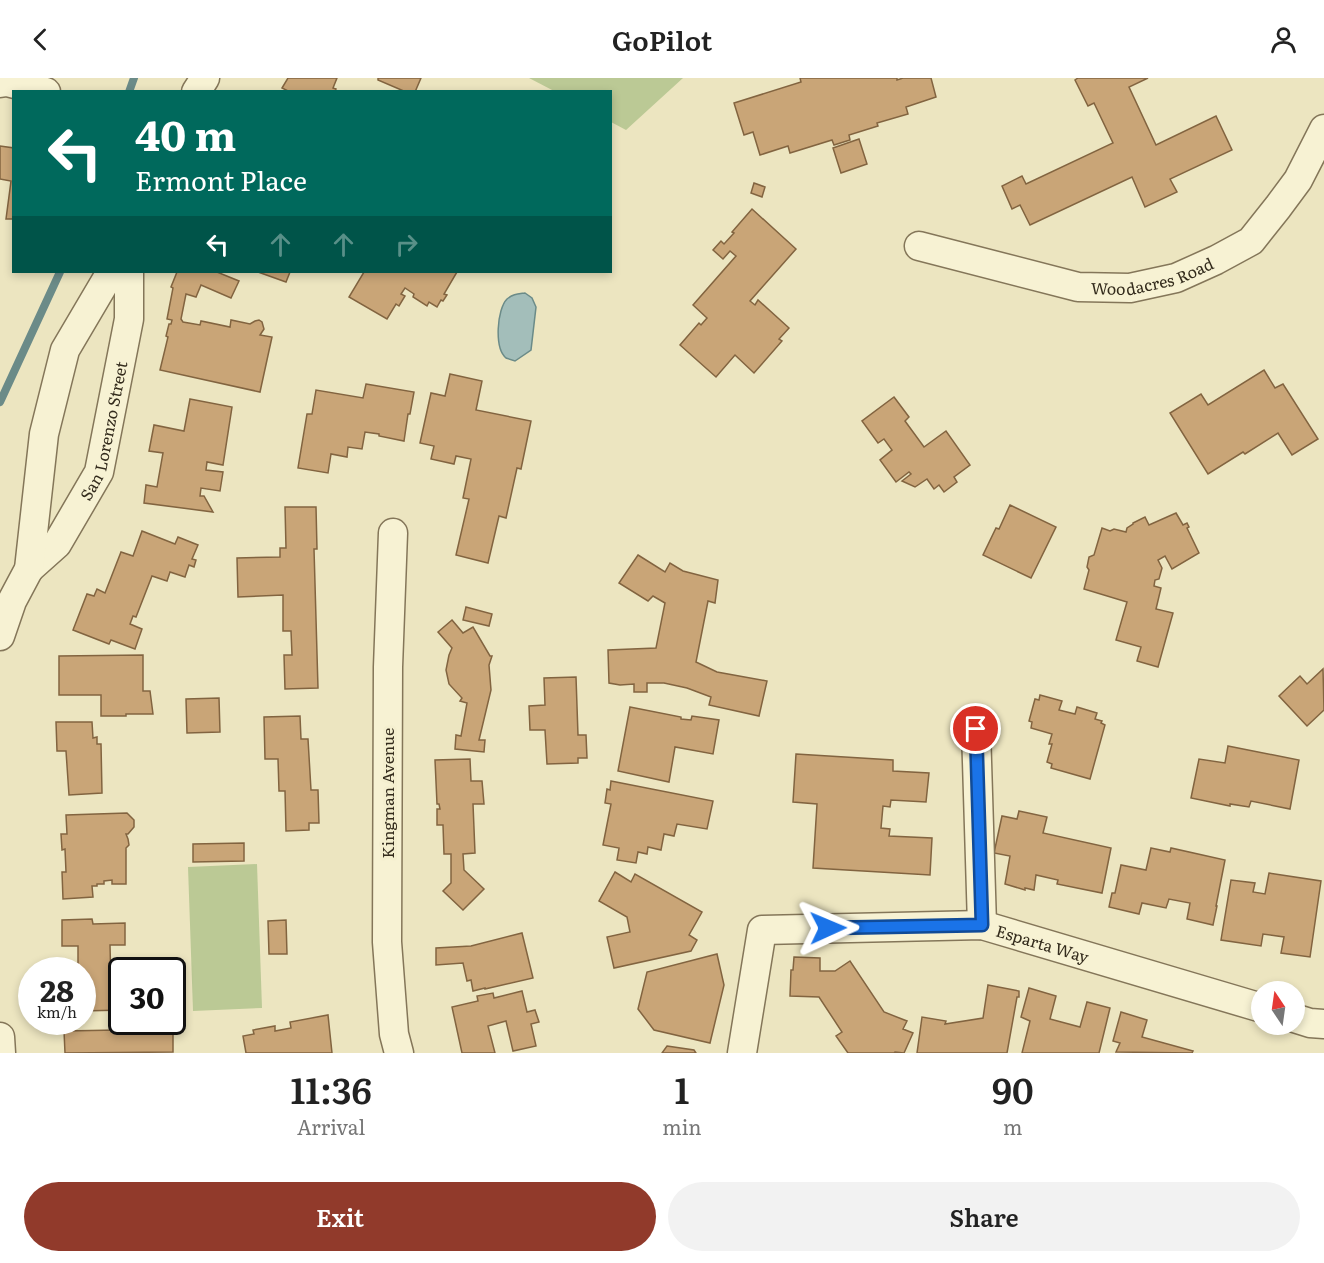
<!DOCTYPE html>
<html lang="en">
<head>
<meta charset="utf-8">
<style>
	:root { --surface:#fff; --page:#f2f2f2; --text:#222; --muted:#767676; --accent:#913a2b }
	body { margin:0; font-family:Literata,serif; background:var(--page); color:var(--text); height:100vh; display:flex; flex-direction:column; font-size:22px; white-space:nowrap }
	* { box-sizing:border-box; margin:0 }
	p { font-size:20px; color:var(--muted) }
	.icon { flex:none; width:33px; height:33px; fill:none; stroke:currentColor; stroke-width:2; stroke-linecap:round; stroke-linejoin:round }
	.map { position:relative; height:975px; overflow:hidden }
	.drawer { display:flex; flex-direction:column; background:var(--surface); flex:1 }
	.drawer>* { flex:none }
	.top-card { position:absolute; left:12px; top:12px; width:600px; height:183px; border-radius:0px; box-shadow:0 3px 9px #0003; background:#00695c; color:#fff; overflow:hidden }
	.needle { width:39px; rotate:347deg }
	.tools { position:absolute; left:1251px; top:903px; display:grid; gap:12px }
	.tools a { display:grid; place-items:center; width:54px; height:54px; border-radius:50%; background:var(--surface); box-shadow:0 3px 9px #0003; font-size:30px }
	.speed { position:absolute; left:18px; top:879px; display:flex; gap:12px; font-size:30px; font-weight:700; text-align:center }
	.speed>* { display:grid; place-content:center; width:78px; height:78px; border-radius:50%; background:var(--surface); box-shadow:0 3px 9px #0003; line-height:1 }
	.speed small { font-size:15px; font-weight:400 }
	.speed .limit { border:3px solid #111; border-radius:9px; background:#fff; color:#111 }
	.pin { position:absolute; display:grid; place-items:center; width:51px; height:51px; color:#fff; margin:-26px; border:3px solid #fff; border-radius:50%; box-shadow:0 2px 6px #0007 }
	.me { position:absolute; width:66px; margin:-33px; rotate:89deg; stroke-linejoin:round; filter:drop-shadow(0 0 4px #0008) }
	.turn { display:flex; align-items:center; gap:21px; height:126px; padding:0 24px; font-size:27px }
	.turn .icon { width:78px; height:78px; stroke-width:2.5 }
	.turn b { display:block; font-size:42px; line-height:51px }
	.lanes { display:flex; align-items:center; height:57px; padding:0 24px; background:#0003; justify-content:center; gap:30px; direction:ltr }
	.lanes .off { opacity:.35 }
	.eta { display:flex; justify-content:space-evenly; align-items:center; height:102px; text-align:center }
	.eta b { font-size:36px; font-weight:600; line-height:42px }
	.button { display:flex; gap:12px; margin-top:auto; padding:12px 24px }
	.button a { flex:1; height:69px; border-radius:36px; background:var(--accent); color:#fff; font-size:24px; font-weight:600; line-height:69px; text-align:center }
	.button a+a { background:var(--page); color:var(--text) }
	header { display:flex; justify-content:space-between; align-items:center; height:78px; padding:0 24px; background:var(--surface); font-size:27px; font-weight:600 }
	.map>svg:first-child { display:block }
</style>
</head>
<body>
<header><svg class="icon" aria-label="back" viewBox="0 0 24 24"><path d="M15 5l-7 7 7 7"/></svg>GoPilot<svg class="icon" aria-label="person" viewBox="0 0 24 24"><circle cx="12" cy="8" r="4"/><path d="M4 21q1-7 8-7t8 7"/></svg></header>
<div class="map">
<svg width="1324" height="975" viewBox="0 0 1324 975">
	<rect width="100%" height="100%" fill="#ece5c0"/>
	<!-- green -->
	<g fill="#bbc995">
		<path d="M529,0H683L626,52L611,44L610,14L554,13Z"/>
		<path d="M257,786L262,930L193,933L188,789Z"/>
	</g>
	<!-- water -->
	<path fill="#a3beba" stroke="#6b8b88" stroke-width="1.5" d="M525,215L532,220L536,229L531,272L515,283C512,282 509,281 506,280C494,270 497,231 507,221C513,216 518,216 525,215Z"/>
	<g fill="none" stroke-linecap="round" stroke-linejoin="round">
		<!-- stream -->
		<g stroke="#6b8b88" stroke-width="8">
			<path d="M129,14L134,0"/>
			<path d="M0,324L60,194"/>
		</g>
	</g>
	<!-- building -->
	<g fill="#c9a577" stroke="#826440" stroke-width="1.5">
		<path d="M288,0H337L333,10L336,11L335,14H290L282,10Z"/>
		<path d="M378,0H421L415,14H406L378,2Z"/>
		<path d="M800,0H897V2L903,0H931L936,19L906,29L908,36L877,45L878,48L849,57L850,62L834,67L832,62L790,75L788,68L760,77L753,54L744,57L734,25L801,4Z"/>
		<path d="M1078,0H1148L1129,9L1156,67L1216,38L1232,72L1170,101L1177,114L1145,129L1132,99L1030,147L1020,127L1012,131L1002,108L1022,98L1026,106L1113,65L1094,25L1088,28L1075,2Z"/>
		<path d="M859,61L867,86L841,95L833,70Z"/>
		<path d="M0,68L14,70V141H6L11,103L0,101Z"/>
		<path d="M754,105L765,109L762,119L751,115Z"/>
		<path d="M752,131L796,171L750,223L755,227L758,222L789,250L779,261L782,263L754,295L735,277L716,299L680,267L699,245L701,247L707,240L693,227L736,178L730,173L723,181L713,172L721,163L724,166L734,155L732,154Z"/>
		<path d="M177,194H217L239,203L231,220L201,207L196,219L186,216L181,241L183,244L200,247L201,243L230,249L231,242L250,246L255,243L259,242L262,244L264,251L260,257L272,259L260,314L160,292L168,259L166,258L169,246H171L172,242L167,241L173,210L171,209Z"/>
		<path d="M258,194H290L286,204Z"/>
		<path d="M364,194H457L444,216L447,217L443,223L441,222L437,229L429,224L427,228L413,219L414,216L405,210L401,216L405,218L399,228L396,226L387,241L349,219Z"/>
		<path d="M1264,292L1275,310L1283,306L1318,361L1292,377L1278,355L1245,376L1243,374L1208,396L1170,335L1201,316L1208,327Z"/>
		<path d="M450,296L482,303L476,332L531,343L521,391L517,390L506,440L499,438L488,485L456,477L469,421L463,420L471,381L456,378L454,386L431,381L434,368L420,365L431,315L445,318Z"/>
		<path d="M366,306L414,314L410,336H408L404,363L379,358V356L365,354L362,371L348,369L347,379L331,376L328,395L298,390L307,336H312L316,312L363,320Z"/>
		<path d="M894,319L909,339L905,343L924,369L946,353L970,387L954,399L957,404L944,414L939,407L934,411L927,401L915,409L902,403L911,396L909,394L896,404L880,382L892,372L884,361L878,365L862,343Z"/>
		<path d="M190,321L232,329L223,387L207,384L206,392L223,394L220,413L201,410L200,418H204L213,434L144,425L146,407L157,409L163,375L149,373L154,347L184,353Z"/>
		<path d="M1010,427L1056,449L1031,500L983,477L996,450L999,451Z"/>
		<path d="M285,429H316L317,471H314L318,610L285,611L284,577H292L291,553H283V517L238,519L237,480L280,479V470H286Z"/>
		<path d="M1176,435L1183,447L1187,445L1189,449L1187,450L1199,475L1172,491L1165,478L1158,482L1162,490L1159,501L1155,502L1154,508L1161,510L1156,531L1173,535L1158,589L1137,583L1141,569L1116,562L1127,524L1084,511L1089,492L1087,489L1089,479L1094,477L1102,450L1110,453L1114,451L1126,454L1127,450L1133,446V445L1145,439L1149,447Z"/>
		<path d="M142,453L175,466L178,459L198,467L192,481L196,482L194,489L189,487L185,499L170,494L167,503L152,498L136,539L133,538L130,546L142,551L135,571L111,562L109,566L73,552L87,516L94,518L97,511L105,515L121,474L133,478Z"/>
		<path d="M638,477L665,494L670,485L683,493L718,502L715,525L708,523L696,584L717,594L767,603L759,638L709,627L711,619L687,610L664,605H647V614H634V606L620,607L609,605L608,572L656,570L665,525L653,518L648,523L619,505Z"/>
		<path d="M466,529L492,536L489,548L463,542Z"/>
		<path d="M452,542L463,555L473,549L490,578H492L489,587L491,612L479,662H485L484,674L455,671L456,657L461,658L467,625L460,623L462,620L449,606L446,592L449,577L452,570L438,554Z"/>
		<path d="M143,577V613H150L153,636H126V638H101V617H59V578Z"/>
		<path d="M1323,591L1324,632L1307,648L1279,618L1300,598L1307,606Z"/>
		<path d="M576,599L578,657H586L587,680H578V685L547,686L545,652H530L529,628L545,627L544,600Z"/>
		<path d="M1040,617L1062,623L1059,632L1075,636L1077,629L1097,635L1095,641L1102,643L1101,645L1105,647L1090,701L1051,690L1052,686L1047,684L1052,666H1049L1052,656L1031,650L1032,644L1029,643L1035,621L1039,622Z"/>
		<path d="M219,620L220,654L187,655L186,621Z"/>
		<path d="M630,629L681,639V641L691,642L692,638L719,642L713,676L675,669L669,704L618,693Z"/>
		<path d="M300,638L301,661H308L311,712H318L319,745H309V752L286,753L285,713H279L278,681H265L264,639Z"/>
		<path d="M56,644H92L93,660L97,659V666H101L102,715L69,717L66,673H57Z"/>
		<path d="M1228,668L1299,682L1290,731L1251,723L1249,729L1230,726V728L1191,720L1199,681L1225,685Z"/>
		<path d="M796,676L893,682V693L929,695L926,724L891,722L890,729L883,728L881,750L890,751L889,758L932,760L930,797L813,790L817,726L793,724Z"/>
		<path d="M470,681L471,703H482L484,726H473L475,775L463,776L464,792L484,811L463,832L443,813L451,805V776H444L443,747H437V731H440L439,726H437L435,682Z"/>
		<path d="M611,703L713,723L707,751L677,746L674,758L664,756L661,772L648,769L647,776L638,774L636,785L617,782L619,770L603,767L611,726L605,725L607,711L610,712Z"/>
		<path d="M1019,733L1047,739L1043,755L1111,770L1102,815L1057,806L1058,802L1036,797L1034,812L1025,810V812L1005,806L1010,778L994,775L1002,738L1017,741Z"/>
		<path d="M127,735L134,742V749L128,756H126L128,761L129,767L126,770V806H112V802L104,803V806H97V808H92L93,819L63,821L62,794H66L65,771L62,772L61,756H67L66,737Z"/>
		<path d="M244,765V783L193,784V766Z"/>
		<path d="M1151,770L1170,774L1171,770L1225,782L1216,828H1217L1213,847L1187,841L1190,825L1169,821L1166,830L1142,825L1139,836L1109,829L1112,815H1115L1121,787L1146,792Z"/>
		<path d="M615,794L631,804L635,796L702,834L689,857L697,862L691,873L614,890L607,859L630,854L627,839L599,823Z"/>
		<path d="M1269,795L1321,803L1310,879L1281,875L1284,859L1263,856L1261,868L1221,862L1231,802L1255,805L1253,814L1265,816Z"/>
		<path d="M92,841L93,846L125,845V867H110L111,907H122V932L82,933V892H78V868H62V842Z"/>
		<path d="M286,842L287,876H269L268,843Z"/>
		<path d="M522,855L533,900L485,911V910L473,913L471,902L467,903L463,885L436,887V870L471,868Z"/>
		<path d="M717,876L724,907L710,965L654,952L638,931L647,894Z"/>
		<path d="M794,879L820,880V893H835L850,883L884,934L907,943L903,951L913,955L904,975L895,974L894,975H848L836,958L842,954L819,919L790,918L791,892H793Z"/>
		<path d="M988,907L1019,913V919H1017L1007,975H917L922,939L946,943L945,946L983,940Z"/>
		<path d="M1029,910L1056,918L1050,941L1080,949L1087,924L1110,930L1099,975H1022L1030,943L1021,939Z"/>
		<path d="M522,913L527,934L535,932L539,944L531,946L536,968L513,973L506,943L488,948L495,975H462L452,929L478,923L477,918L493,915L494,920Z"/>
		<path d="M1121,934L1147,942L1142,959L1193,973L1192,975L1116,974L1120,965L1113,963Z"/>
		<path d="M328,937L332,975H246L243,958L254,956L253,952L275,948V953L291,950L290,944Z"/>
		<path d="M173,951V974L65,975L64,953Z"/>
		<path d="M667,968L694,972L696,975H662Z"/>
	</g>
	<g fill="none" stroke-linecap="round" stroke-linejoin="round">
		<!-- street casing -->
		<g stroke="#847659" stroke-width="31">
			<g id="street">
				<path d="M0,5L7,4L46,14"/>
				<path d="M196,14L205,0"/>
				<path id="s1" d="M919,168L1078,209L1130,210L1176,200L1216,182L1251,163L1278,129L1298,102L1324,51"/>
				<path d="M393,455L388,589L387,864L394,956L399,975"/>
				<path id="s2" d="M29,491L57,466L99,394L129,241V194"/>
				<path d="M0,558L12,523L29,491L44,356L65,272L111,194"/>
				<path d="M976,651L982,847"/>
				<path d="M1294,940L1310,945L1324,946"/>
				<path d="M0,959L1,975"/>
				<path id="s3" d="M742,975L762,852L982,847L1262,930"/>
			</g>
		</g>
		<!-- street -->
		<use href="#street" stroke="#f7f2d3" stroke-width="28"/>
	</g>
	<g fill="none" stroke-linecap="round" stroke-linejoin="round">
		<!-- route casing -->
		<g stroke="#114b97" stroke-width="15">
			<path id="route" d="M828,850L982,847L976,651"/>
		</g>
		<!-- route -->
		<use href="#route" stroke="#1a73e8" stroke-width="10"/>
	</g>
	<g text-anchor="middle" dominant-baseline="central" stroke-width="6" stroke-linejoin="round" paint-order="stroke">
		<!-- street labels -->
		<g font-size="16" fill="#342c1d" stroke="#f4efcf">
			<text stroke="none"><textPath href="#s1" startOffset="240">Woodacres Road</textPath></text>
			<text stroke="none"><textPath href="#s2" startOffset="162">San Lorenzo Street</textPath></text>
			<text transform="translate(387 715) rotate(-90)">Kingman Avenue</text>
			<text stroke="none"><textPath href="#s3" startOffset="408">Esparta Way</textPath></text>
		</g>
	</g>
</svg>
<div class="tools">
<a><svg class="needle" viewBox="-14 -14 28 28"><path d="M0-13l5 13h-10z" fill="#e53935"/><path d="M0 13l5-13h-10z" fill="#767676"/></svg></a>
</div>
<div class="speed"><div>28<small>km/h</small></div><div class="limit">30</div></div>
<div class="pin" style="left:976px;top:651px;background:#d93025"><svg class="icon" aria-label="arrive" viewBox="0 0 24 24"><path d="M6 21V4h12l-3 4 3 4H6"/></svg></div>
<svg class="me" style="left:828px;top:850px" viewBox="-20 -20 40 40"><path d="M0-17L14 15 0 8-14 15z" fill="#1a73e8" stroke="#fff" stroke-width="4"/></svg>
<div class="top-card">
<div class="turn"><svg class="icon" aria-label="left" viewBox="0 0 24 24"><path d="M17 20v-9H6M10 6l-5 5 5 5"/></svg><div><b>40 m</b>Ermont Place</div></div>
<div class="lanes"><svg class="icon" aria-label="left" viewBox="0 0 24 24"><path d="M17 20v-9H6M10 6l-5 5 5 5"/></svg><svg class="icon off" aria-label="ahead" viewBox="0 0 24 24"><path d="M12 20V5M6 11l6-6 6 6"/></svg><svg class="icon off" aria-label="ahead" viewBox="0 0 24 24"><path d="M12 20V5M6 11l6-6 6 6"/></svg><svg class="icon off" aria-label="right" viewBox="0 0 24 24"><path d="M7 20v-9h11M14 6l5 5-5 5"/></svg></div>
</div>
</div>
<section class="drawer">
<div class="eta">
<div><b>11:36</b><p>Arrival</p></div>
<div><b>1</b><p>min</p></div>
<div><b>90</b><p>m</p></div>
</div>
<div class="button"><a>Exit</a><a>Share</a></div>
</section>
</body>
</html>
